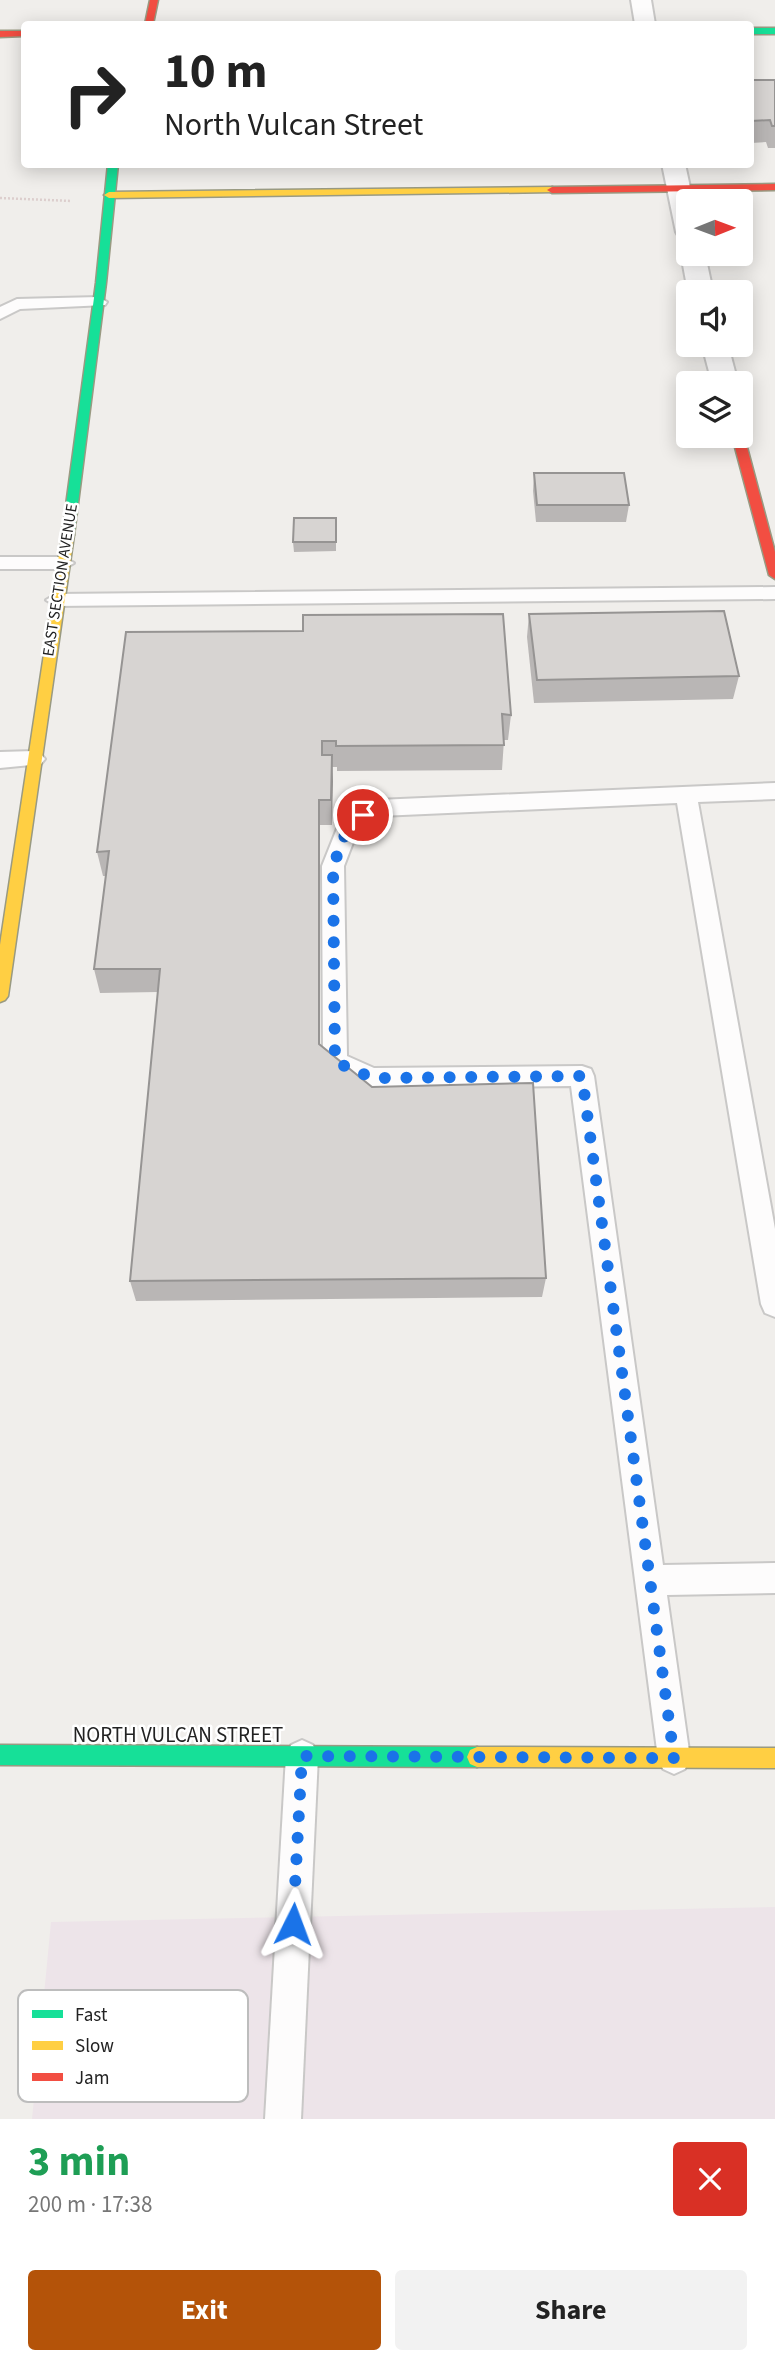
<!DOCTYPE html>
<html lang="en">
<head>
<meta charset="utf-8">
<style>
	:root { --surface:#fff; --page:#f2f2f2; --text:#222; --muted:#767676; --accent:#b45309 }
	body { margin:0; font-family:"Source Sans 3",sans-serif; background:var(--page); color:var(--text); height:100vh; display:flex; flex-direction:column; font-size:26px; white-space:nowrap }
	* { box-sizing:border-box; margin:0 }
	p { font-size:23px; color:var(--muted) }
	.icon { flex:none; width:38px; height:38px; fill:none; stroke:currentColor; stroke-width:2; stroke-linecap:round; stroke-linejoin:round }
	.map { position:relative; height:2119px; overflow:hidden }
	.panel { display:flex; flex-direction:column; background:var(--surface); flex:1 }
	.panel>* { flex:none }
	.hud { position:absolute; left:21px; top:21px; width:733px; height:147px; border-radius:7px; box-shadow:0 4px 18px #0003; background:#fff; color:var(--text); overflow:hidden }
	.needle { width:46px; rotate:89deg }
	.tools { position:absolute; left:676px; top:189px; display:grid; gap:14px }
	.tools a { display:grid; place-items:center; width:77px; height:77px; border-radius:7px; background:var(--surface); box-shadow:0 4px 18px #0003; font-size:35px }
	.pin { position:absolute; display:grid; place-items:center; width:60px; height:60px; color:#fff; margin:-30px; border:4px solid #fff; border-radius:50%; box-shadow:0 2px 7px #0007 }
	.me { position:absolute; width:77px; margin:-38px; rotate:3deg; stroke-linejoin:round; filter:drop-shadow(0 0 5px #0008) }
	.turn { display:flex; align-items:center; gap:24px; height:147px; padding:0 28px; font-size:32px }
	.turn .icon { width:91px; height:91px; stroke-width:2.5 }
	.turn b { display:block; font-size:49px; line-height:60px }
	.round { display:grid; place-items:center; flex:none; width:74px; height:74px; border-radius:7px; background:var(--page) }
	.overview { display:flex; align-items:center; justify-content:space-between; height:119px; padding:0 28px }
	h1 { font-size:42px; font-weight:700; line-height:52px; color:#1e9e55 }
	.cta { display:flex; gap:14px; margin-top:auto; padding:14px 28px }
	.cta a { flex:1; height:80px; border-radius:7px; background:var(--accent); color:#fff; font-size:28px; font-weight:700; line-height:80px; text-align:center }
	.cta a+a { background:var(--page); color:var(--text) }
	.map>svg:first-child { display:block }
</style>
</head>
<body>
<div class="map">
<svg width="775" height="2119" viewBox="0 0 775 2119">
	<rect width="100%" height="100%" fill="#f0eeeb"/>
	<!-- industrial -->
	<path fill="#ede4e9" d="M775,1907V2119H32L51,1922Z"/>
	<g fill="none" stroke-linecap="round" stroke-linejoin="round">
		<!-- lane casing -->
		<g stroke="#c9c8c7" stroke-width="4">
			<g id="lane">
				<path d="M99,297L107,302L105,305L20,309L0,319V307L17,299Z"/>
				<path d="M0,557H64L74,563L64,569H0Z"/>
				<path d="M775,587V599L56,606L46,600L56,594Z"/>
				<path d="M34,751L41,754L45,759L41,764L0,768V752Z"/>
				<path d="M775,783V799L698,802L775,1229V1317L765,1313L761,1304L677,803L380,816L359,827L344,866L347,1056L374,1068L582,1066L591,1069L594,1076L663,1565L775,1563V1593L667,1595L690,1758L685,1769L674,1774L663,1769L658,1758L571,1086L373,1088L326,1069L323,1062L322,866L342,816L377,800Z"/>
				<path d="M302,1740L313,1745L318,1756L301,2119H265L286,1756L291,1745Z"/>
			</g>
		</g>
		<!-- street casing -->
		<g stroke="#c9c8c7" stroke-width="4">
			<g id="street">
				<path d="M631,0H651L655,24H635Z"/>
				<path d="M662,164H685L693,201H688V239L679,237L676,232Z"/>
				<path d="M688,248V254H705L713,292H688L681,254Z"/>
				<path d="M702,345H728L738,383H712Z"/>
			</g>
		</g>
		<!-- fast casing -->
		<g stroke="#999a82" stroke-width="3">
			<g id="fast">
				<rect x="751" y="28" width="24" height="6"/>
				<path d="M108,164H118L106,283L74,535L68,539L62,535L96,283Z"/>
				<path d="M0,1745L477,1747L484,1750L487,1757L484,1764L477,1767L0,1765Z"/>
			</g>
		</g>
		<!-- slow casing -->
		<g stroke="#999a82" stroke-width="3">
			<g id="slow">
				<path d="M552,187L555,188V192L109,198L104,195L109,192Z"/>
				<path d="M68,531L74,535L8,996L5,1000L0,1002V945L62,535Z"/>
				<path d="M477,1747L775,1748V1768L477,1767L470,1764L467,1757L470,1750Z"/>
			</g>
		</g>
		<!-- jam casing -->
		<g stroke="#999a82" stroke-width="3">
			<g id="jam">
				<path d="M150,0H158L153,24H145Z"/>
				<path d="M0,31H24V36L0,37Z"/>
				<path d="M775,184V190L552,193L547,190L552,187Z"/>
				<path d="M740,433L744,436L775,552V579L769,575L732,436H740Z"/>
			</g>
		</g>
		<!-- path -->
		<path stroke="#dccecd" stroke-width="2.5" stroke-dasharray="2 2" stroke-linecap="butt" d="M0,198L71,201"/>
		<!-- lane -->
		<use href="#lane" fill="#fdfcfc" fill-rule="evenodd"/>
		<!-- street -->
		<use href="#street" fill="#fdfcfc" fill-rule="evenodd"/>
		<!-- fast -->
		<use href="#fast" fill="#16e098" fill-rule="evenodd"/>
		<!-- slow -->
		<use href="#slow" fill="#ffcf43" fill-rule="evenodd"/>
		<!-- jam -->
		<use href="#jam" fill="#f24e42" fill-rule="evenodd"/>
	</g>
	<!-- wall -->
	<g fill="#b9b6b5">
		<path d="M751,80H775V148H768L766,142L751,143Z"/>
		<path d="M534,473L629,505L626,522H536L533,491Z"/>
		<path d="M336,518V551L294,552L293,542Z"/>
		<path d="M529,614L739,676L733,699L534,703L527,637Z"/>
		<path d="M126,632L511,715L508,740H504L502,770L337,771V767H332V825H320V1045L546,1278L542,1297L136,1301L130,1281L158,992L100,993L94,969L106,876H103L97,852Z"/>
	</g>
	<!-- shaded-wall -->
	<g fill="#969493">
		<path d="M332,755L333,781L332,825L331,800Z"/>
		<path d="M319,800L320,825V1066L319,1044Z"/>
	</g>
	<!-- building -->
	<g fill="#d7d4d2" stroke="#969493" stroke-width="2">
		<path d="M751,80H775V126H772L770,120L751,121Z"/>
		<path d="M534,473H624L629,505H537Z"/>
		<path d="M294,518H336V542H293Z"/>
		<path d="M724,611L739,676L537,680L529,614Z"/>
		<path d="M503,614L511,715L502,714L504,745L336,746V741H322V755H332L331,800H319V1044L372,1087L533,1083L546,1278L130,1281L160,969H94L109,851L97,852L126,632L303,631V615Z"/>
	</g>
	<g fill="none" stroke-linecap="round" stroke-linejoin="round">
		<!-- route -->
		<path stroke="#1a73e8" stroke-width="12" stroke-dasharray="0 21.6" d="M293,1924L302,1756L674,1758L582,1076L373,1078L335,1062L333,866L350,822L363,815"/>
	</g>
	<g text-anchor="middle" dominant-baseline="central" stroke-width="5" stroke-linejoin="round" paint-order="stroke">
		<!-- far-street labels -->
		<g font-size="16" fill="#222" stroke="#fff">
			<text transform="translate(60 580) rotate(-81)">EAST SECTION AVENUE</text>
		</g>
		<!-- near-street labels -->
		<g font-size="21" fill="#222" stroke="#fff">
			<text x="178" y="1735">NORTH VULCAN STREET</text>
		</g>
	</g>
	<!-- legend -->
	<rect x="18" y="1990" width="230" height="112" rx="10" fill="#fff" stroke="#bdbdbd" stroke-width="2"/>
	<rect x="32" y="2010" width="31" height="8" fill="#16e098"/>
	<rect x="32" y="2041" width="31" height="9" fill="#ffcf43"/>
	<rect x="32" y="2073" width="31" height="8" fill="#f24e42"/>
	<g font-size="19" fill="#222">
		<text x="75" y="2021">Fast</text>
		<text x="75" y="2052">Slow</text>
		<text x="75" y="2084">Jam</text>
	</g>
</svg>
<div class="tools">
<a><svg class="needle" viewBox="-14 -14 28 28"><path d="M0-13l5 13h-10z" fill="#e53935"/><path d="M0 13l5-13h-10z" fill="#767676"/></svg></a>
<a><svg class="icon" aria-label="sound" viewBox="0 0 24 24"><path d="M4 9h4l5-4v14l-5-4H4zM17 9q2 3 0 6"/></svg></a>
<a><svg class="icon" aria-label="layers" viewBox="0 0 24 24"><path d="M12 4l9 5-9 5-9-5zM3 14l9 5 9-5"/></svg></a>
</div>
<div class="pin" style="left:363px;top:815px;background:#d93025"><svg class="icon" aria-label="arrive" viewBox="0 0 24 24"><path d="M6 21V4h12l-3 4 3 4H6"/></svg></div>
<svg class="me" style="left:293px;top:1924px" viewBox="-20 -20 40 40"><path d="M0-17L14 15 0 8-14 15z" fill="#1a73e8" stroke="#fff" stroke-width="4"/></svg>
<div class="hud">
<div class="turn"><svg class="icon" aria-label="right" viewBox="0 0 24 24"><path d="M7 20v-9h11M14 6l5 5-5 5"/></svg><div><b>10 m</b>North Vulcan Street</div></div>
</div>
</div>
<section class="panel">
<div class="overview"><div><h1>3 min</h1><p>200 m · 17:38</p></div><a class="round" style="background:#d93025;color:#fff"><svg class="icon" aria-label="close" viewBox="0 0 24 24"><path d="M6 6l12 12M18 6L6 18"/></svg></a></div>
<div class="cta"><a>Exit</a><a>Share</a></div>
</section>
</body>
</html>
